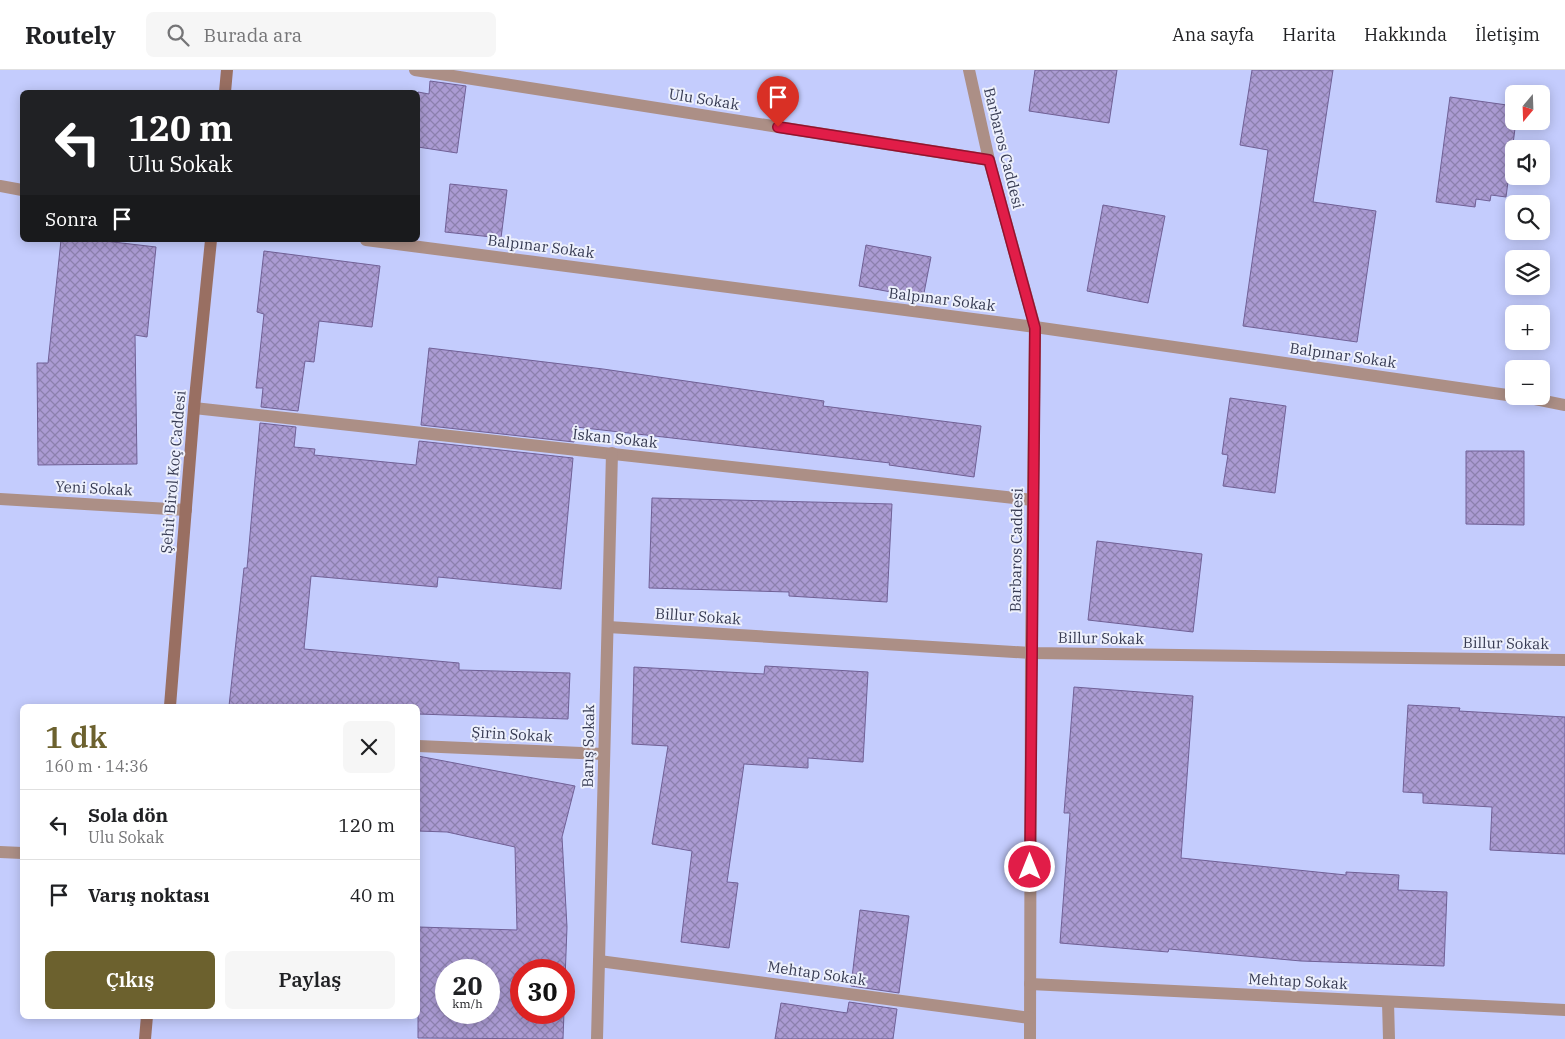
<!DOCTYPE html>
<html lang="tr">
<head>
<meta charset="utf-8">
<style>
	:root { --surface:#fff; --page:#f6f6f6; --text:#202124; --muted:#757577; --line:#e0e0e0; --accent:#6c612e }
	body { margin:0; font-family:"IBM Plex Serif",serif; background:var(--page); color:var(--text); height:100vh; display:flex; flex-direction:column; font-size:19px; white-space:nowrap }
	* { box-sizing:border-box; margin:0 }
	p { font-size:16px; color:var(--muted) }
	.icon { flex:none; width:28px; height:28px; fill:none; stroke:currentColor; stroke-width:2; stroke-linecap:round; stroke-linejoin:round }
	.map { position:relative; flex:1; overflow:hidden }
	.sheet { position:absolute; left:20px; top:634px; width:400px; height:315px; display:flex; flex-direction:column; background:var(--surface); border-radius:8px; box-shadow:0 2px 12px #0003 }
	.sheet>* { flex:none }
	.hud { position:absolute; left:20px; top:20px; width:400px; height:152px; border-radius:8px; box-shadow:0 2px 12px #0003; background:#202124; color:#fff; overflow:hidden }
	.needle { width:32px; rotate:199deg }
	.buttons { position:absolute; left:1505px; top:15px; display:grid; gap:10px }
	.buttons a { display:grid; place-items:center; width:45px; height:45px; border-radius:8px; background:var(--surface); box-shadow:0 2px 12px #0003; font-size:25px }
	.speed { position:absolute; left:435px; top:889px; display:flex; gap:10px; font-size:25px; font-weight:700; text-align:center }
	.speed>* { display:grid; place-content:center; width:65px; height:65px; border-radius:50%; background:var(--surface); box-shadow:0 2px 12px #0003; line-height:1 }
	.speed small { font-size:12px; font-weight:400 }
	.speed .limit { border:8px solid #d22; background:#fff; color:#111 }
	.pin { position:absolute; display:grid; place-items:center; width:42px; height:42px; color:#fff; margin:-51px -21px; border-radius:50% 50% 50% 0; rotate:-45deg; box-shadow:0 0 5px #0007 }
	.pin .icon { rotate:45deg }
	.me { position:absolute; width:55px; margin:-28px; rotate:0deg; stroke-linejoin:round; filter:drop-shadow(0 0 4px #0008) }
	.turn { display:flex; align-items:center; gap:18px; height:105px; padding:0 25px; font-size:22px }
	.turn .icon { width:65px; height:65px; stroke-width:2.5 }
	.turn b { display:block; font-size:35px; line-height:42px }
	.then { display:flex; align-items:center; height:48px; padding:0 25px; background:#0003; gap:10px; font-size:19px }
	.round { display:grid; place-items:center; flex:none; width:52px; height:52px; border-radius:8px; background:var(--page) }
	.head { display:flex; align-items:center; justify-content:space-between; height:85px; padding:0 25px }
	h1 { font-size:30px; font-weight:600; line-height:38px; color:var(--accent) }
	.button { display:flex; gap:10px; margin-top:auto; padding:10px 25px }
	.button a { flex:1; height:58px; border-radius:8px; background:var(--accent); color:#fff; font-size:20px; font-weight:600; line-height:58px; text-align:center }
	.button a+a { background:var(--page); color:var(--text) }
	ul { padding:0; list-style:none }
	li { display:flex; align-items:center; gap:15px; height:70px; padding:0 25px; border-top:1px solid var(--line) }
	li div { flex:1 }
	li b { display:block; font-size:19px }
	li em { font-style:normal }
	header { display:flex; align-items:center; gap:30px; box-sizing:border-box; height:70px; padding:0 25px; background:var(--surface); border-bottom:1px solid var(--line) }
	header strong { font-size:24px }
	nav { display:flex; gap:28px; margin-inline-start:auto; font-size:18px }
	.search { width:350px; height:45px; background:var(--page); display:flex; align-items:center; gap:12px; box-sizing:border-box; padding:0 18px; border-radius:8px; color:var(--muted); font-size:19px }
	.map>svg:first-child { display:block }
</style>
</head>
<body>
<header>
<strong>Routely</strong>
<div class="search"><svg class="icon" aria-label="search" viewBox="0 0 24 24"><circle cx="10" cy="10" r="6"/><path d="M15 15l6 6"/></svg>Burada ara</div>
<nav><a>Ana sayfa</a><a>Harita</a><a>Hakkında</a><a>İletişim</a></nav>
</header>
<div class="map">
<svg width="1565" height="969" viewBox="0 0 1565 969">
	<defs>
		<pattern id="building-cross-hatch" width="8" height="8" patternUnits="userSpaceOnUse" patternTransform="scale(1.25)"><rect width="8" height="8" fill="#ab9bd3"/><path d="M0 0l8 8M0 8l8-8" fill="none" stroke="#8c80ae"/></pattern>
	</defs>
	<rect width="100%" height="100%" fill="#c4ccfd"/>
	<!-- building -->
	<g fill="url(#building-cross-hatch)" stroke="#706096" fill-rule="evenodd">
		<path d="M1035,0H1117L1109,53L1029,41Z"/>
		<path d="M1252,0H1333L1313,132L1376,141L1357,272L1243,256L1268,80L1240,75Z"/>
		<path d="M430,11L466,16L457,83L418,77V22L429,24Z"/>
		<path d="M1450,27L1514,36V51H1516L1506,127L1491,125L1490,131L1476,129L1475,137L1436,132Z"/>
		<path d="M450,114L507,120L501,168L445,162Z"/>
		<path d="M1103,135L1165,146L1148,233L1087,221Z"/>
		<path d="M61,170H96L156,177L147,267L135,265L137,394L38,395L37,293H48Z"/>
		<path d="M866,175L931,187L923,228L859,216Z"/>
		<path d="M264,181L380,196L372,257L319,251L314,292L305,291L298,341L261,337L263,318H256L264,244L257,242Z"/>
		<path d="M429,278L603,299L824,331L823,336L981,356L974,407L889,395L890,393L576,357L574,372L421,355Z"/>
		<path d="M1230,328L1286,336L1275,423L1223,416L1228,385L1222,384Z"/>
		<path d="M260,353L296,357L294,377L315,379L314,385L416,395L419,371L573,388L561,519L438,507L437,517L311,506L304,579L459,593V600L570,603L568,649L418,644V636H229L244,498H247Z"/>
		<path d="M1466,381H1524V455L1466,454Z"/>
		<path d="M652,428L892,434L887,532L789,526V522L649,518Z"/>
		<path d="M1097,471L1202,484L1193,562L1088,550Z"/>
		<path d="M765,596L868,602L863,692L808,688V698L744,694L727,812L738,813L729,878L681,872L692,781L652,774L668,676L632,674L634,597L764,604Z"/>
		<path d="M1074,617L1193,626L1181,788L1346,805V802L1399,805L1398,820L1447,822L1444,896L1301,891L1169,879L1168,882L1060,873L1070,743H1064Z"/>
		<path d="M1408,635L1460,638L1459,641L1565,647V784L1490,780L1492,737L1423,733V723L1403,722Z"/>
		<path d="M418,686L575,716L562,767L567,857L564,936V900H521V942H564L563,969L418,968V857L517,860L515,777L447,762L418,761ZM446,900H489V942H446Z"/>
		<path d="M860,840L909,846L899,923L851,916Z"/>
		<path d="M849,932L897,939L893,969H775L781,933L847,943Z"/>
	</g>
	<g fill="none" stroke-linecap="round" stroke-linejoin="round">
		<!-- street -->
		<g stroke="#ac8f86" stroke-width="12">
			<path d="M415,0L989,90"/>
			<path d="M969,0L989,90L1035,257L1031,583L1030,969"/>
			<path d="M0,116L22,120"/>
			<path d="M366,170L1035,257L1514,326"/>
			<path d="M1519,326L1565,335"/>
			<path d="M194,338L1033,430"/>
			<path d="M0,429L186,440"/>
			<path d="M608,557L1031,583L1565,590"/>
			<path d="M418,676L604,684"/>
			<path d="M0,782L22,783"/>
			<path d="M599,891L1030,948"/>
			<path d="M1030,914L1565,940"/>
			<path d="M1388,932L1389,969"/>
			<path d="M597,969L612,383"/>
		</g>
		<!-- secondary -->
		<g stroke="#996f62" stroke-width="12">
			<path d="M225,22L227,0"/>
			<path d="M170,636L194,338L211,170"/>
			<path d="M145,969L147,946"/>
		</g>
	</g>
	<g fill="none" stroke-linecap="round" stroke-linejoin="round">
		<!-- route casing -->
		<g stroke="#92132f" stroke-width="12">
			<path id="route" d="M778,57L989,90L1035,258L1030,797"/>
		</g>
		<!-- route -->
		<use href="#route" stroke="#e11d48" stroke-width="9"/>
	</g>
	<g text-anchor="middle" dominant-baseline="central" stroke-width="4" stroke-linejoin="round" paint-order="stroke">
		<!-- street labels -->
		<g font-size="15" fill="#373b53" stroke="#edf0fc">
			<text transform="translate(704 29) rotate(9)">Ulu Sokak</text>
			<text transform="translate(1004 78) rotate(76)">Barbaros Caddesi</text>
			<text transform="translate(541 176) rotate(7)">Balpınar Sokak</text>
			<text transform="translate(942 229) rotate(7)">Balpınar Sokak</text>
			<text transform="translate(1343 285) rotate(8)">Balpınar Sokak</text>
			<text transform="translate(615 368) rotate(6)">İskan Sokak</text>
			<text transform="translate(173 402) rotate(-85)">Şehit Birol Koç Caddesi</text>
			<text transform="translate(94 418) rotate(3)">Yeni Sokak</text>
			<text transform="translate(1016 480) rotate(-89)">Barbaros Caddesi</text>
			<text transform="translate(698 546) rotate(4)">Billur Sokak</text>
			<text transform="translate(1101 568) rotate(1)">Billur Sokak</text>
			<text transform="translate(1506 573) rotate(1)">Billur Sokak</text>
			<text transform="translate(512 664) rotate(3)">Şirin Sokak</text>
			<text transform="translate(588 676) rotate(-89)">Barış Sokak</text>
			<text transform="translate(817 903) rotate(8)">Mehtap Sokak</text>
			<text transform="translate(1298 911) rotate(3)">Mehtap Sokak</text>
		</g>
	</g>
</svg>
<div class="buttons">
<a><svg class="needle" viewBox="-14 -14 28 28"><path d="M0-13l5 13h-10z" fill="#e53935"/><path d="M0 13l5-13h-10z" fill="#757577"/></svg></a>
<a><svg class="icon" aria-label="sound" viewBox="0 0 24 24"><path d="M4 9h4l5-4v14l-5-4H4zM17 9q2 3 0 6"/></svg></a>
<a><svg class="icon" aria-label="search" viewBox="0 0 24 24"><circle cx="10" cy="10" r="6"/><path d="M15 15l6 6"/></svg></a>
<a><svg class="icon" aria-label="layers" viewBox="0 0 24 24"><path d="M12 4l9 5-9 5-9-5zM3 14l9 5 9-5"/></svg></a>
<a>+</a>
<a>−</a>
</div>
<div class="speed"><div>20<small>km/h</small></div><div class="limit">30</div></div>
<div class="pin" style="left:778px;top:57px;background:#d93025"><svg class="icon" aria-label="arrive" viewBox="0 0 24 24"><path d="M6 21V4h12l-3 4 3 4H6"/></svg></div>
<svg class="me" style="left:1030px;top:797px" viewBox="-20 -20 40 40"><circle r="17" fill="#e11d48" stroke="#fff" stroke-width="3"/><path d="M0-11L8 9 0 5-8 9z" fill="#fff"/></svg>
<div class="hud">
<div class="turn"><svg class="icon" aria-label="left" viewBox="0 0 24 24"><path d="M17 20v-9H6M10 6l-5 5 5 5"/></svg><div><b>120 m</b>Ulu Sokak</div></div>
<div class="then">Sonra<svg class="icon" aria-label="arrive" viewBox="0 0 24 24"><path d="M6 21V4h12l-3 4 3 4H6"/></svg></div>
</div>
<section class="sheet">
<div class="head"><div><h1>1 dk</h1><p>160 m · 14:36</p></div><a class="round"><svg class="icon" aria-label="close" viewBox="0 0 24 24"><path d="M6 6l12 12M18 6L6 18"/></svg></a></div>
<ul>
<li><svg class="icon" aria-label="left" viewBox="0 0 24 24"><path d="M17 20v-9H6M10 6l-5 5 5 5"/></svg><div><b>Sola dön</b><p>Ulu Sokak</p></div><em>120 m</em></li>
<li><svg class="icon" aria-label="arrive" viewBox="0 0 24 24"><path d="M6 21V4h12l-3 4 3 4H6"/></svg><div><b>Varış noktası</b></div><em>40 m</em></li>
</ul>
<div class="button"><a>Çıkış</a><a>Paylaş</a></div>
</section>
</div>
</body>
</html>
